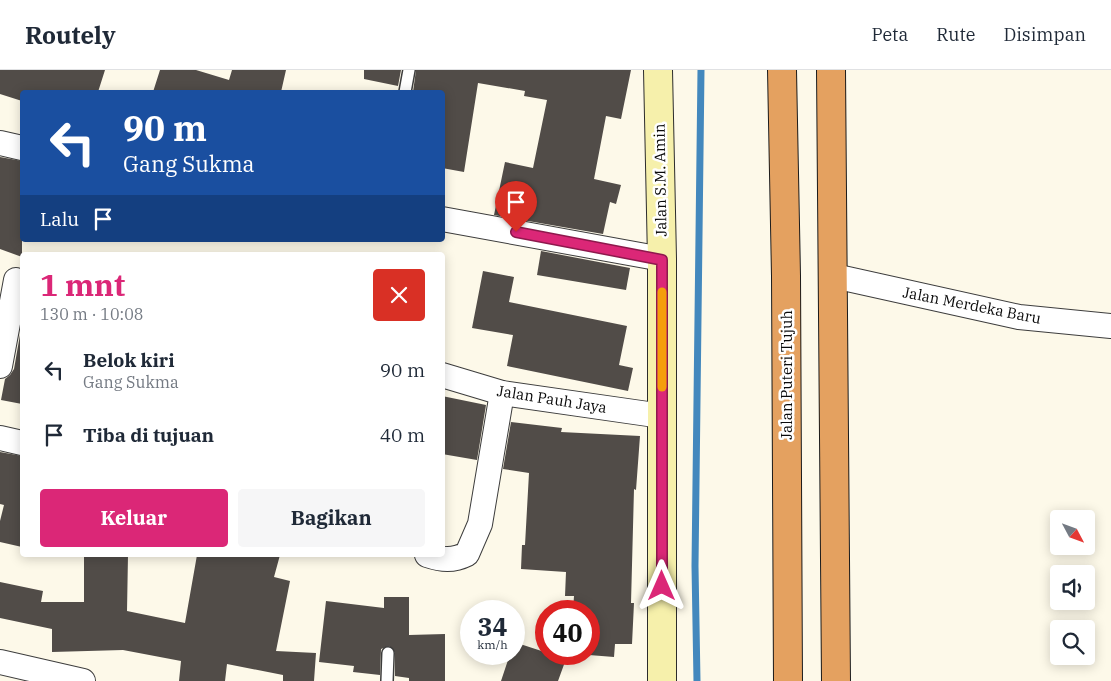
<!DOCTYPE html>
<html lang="id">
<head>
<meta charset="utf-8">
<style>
	:root { --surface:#fff; --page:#f6f6f7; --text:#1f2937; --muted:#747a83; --line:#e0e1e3; --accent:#db2777 }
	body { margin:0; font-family:"IBM Plex Serif",serif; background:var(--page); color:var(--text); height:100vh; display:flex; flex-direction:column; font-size:19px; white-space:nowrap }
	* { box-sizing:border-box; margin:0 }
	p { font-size:16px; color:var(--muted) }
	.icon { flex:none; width:28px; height:28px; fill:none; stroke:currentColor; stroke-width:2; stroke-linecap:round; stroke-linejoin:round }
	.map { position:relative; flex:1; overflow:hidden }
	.side { position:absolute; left:20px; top:182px; width:425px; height:305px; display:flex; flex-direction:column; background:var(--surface); border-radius:5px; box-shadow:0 2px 12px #0003 }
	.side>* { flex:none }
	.hud { position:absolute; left:20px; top:20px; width:425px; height:152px; border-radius:5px; box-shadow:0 2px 12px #0003; background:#1a4fa0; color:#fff; overflow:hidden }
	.needle { width:32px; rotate:131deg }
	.fabs { position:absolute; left:1050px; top:440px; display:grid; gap:10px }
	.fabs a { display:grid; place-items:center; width:45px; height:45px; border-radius:5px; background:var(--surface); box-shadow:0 2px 12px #0003; font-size:25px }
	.speed { position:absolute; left:460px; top:530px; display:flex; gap:10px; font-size:25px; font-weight:700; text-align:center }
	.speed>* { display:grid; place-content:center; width:65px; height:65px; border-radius:50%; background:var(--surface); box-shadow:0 2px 12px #0003; line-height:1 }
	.speed small { font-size:12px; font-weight:400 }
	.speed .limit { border:8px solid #d22; background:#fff; color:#111 }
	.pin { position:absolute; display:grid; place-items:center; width:42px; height:42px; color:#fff; margin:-51px -21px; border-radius:50% 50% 50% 0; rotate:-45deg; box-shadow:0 0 5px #0007 }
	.pin .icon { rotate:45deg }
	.me { position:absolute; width:55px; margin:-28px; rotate:0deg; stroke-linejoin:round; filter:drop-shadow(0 0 4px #0008) }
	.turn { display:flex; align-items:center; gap:18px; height:105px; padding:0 20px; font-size:22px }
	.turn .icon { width:65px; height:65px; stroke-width:2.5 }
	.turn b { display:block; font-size:35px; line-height:42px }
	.then { display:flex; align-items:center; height:48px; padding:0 20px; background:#0003; gap:10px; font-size:19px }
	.round { display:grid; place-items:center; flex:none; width:52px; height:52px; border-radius:5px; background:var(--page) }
	.headline { display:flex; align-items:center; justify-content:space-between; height:85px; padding:0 20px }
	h1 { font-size:30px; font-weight:700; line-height:38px; color:var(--accent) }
	.primary-button { display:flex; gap:10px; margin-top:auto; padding:10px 20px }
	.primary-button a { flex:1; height:58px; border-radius:5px; background:var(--accent); color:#fff; font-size:20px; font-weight:700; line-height:58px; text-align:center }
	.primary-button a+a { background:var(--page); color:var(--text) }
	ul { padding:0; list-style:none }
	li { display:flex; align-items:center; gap:15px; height:65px; padding:0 20px }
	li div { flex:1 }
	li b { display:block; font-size:19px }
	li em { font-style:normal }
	header { display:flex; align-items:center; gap:30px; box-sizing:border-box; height:70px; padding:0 25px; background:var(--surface); border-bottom:1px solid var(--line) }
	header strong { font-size:24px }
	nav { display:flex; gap:28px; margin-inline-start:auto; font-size:18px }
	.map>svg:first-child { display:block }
</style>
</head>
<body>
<header>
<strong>Routely</strong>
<nav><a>Peta</a><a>Rute</a><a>Disimpan</a></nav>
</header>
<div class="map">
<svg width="1111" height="611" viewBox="0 0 1111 611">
	<rect width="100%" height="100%" fill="#fdf9e9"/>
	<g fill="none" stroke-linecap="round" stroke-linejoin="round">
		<!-- stream -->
		<path stroke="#4388bd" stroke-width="7" d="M697,611L695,496L701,0"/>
	</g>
	<!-- building -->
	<g fill="#514c48">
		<path d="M0,0H105L98,22H22V31L0,24Z"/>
		<path d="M160,0H196L229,10L232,0H286L281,22H153Z"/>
		<path d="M364,0H401L398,16L364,9Z"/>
		<path d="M416,0H631L621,49L606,46L594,109L621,115L616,134L610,132L603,164L494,145L505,92L533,98L547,30L524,26L525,21L478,13L464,102L442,98V22H413Z"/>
		<path d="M0,87L22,91V187L0,179Z"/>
		<path d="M541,181L630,198L626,220L537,205Z"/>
		<path d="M483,201L514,207L509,232L627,256L619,295L633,298L628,321L507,296L513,265L472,258Z"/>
		<path d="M20,265L22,266V334L1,330L5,309L10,305L14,299Z"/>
		<path d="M442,326L486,335L477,390L442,384Z"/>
		<path d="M511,352L562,358L561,362L640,366L636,420L634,419L631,533H634L632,574H615L614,587L589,585V541H573L574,526H565L566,502L521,499L522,475H525L529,403L503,399Z"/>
		<path d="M0,382L22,386V477L0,472V451L4,435L0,434Z"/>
		<path d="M84,485H128L127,541L185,553L197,485H280L274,507L290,511L276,581L316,583L314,611H283V605L227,594L225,611H179L181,591L123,580L52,582V559L0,548V512L43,521L41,532H84Z"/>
		<path d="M384,527H409V565L445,564V611H409V608L395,606V583L389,576L381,579L380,605L353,602L354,596L319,592L326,531L384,538Z"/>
		<path d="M514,572L566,589L558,611H501L510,584H514Z"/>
	</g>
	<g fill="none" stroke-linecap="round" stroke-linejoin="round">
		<!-- lane casing -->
		<g stroke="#3d3d3d" stroke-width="14">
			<g id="lane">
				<path d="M405,22L409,0"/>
				<path d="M387,611L388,583"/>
			</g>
		</g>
		<!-- street casing -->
		<g stroke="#3d3d3d" stroke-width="26">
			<g id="street">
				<path d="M0,73L22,78"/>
				<path d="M442,149L662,189"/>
				<path d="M834,206L1019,247L1111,256"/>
				<path d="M0,296L16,210"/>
				<path d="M442,305L502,323L662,346"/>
				<path d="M0,368L22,373"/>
				<path d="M427,485C442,490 453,491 467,484L480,454L502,323"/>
				<path d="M0,592L83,611"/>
			</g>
		</g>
		<!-- secondary casing -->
		<g stroke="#2c2c2c" stroke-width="30">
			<path id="secondary" d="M658,0L662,189V611"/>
		</g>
		<!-- highway casing -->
		<g stroke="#1b1b1b" stroke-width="30">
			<g id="highway">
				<path d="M782,0L786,206L788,611"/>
				<path d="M831,0L836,611"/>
			</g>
		</g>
		<!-- lane -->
		<use href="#lane" stroke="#fff" stroke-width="11"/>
		<!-- street -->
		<use href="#street" stroke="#fff" stroke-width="24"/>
		<!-- secondary -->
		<use href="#secondary" stroke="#f6f0ab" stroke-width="28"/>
		<!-- highway -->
		<use href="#highway" stroke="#e4a160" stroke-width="28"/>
	</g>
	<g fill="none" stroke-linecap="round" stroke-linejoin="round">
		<!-- route casing -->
		<g stroke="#8e194d" stroke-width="12">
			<path id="route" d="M516,162L662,190V516"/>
		</g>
		<!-- route -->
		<use href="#route" stroke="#db2777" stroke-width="9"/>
		<!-- slow -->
		<path stroke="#f59e0b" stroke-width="9" d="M662,222V317"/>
	</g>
	<g text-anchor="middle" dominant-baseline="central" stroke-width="5" stroke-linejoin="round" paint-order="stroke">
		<!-- street labels -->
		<g font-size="15" fill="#0a0a0a" stroke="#fff">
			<text transform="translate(660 110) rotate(-91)">Jalan S.M. Amin</text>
			<text transform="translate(972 235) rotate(11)">Jalan Merdeka Baru</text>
			<text transform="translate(786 305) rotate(-90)">Jalan Puteri Tujuh</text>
			<text transform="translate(552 329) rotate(9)">Jalan Pauh Jaya</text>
		</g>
	</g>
</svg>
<div class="fabs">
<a><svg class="needle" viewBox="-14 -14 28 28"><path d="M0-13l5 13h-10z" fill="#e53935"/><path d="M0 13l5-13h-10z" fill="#747a83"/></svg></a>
<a><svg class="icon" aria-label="sound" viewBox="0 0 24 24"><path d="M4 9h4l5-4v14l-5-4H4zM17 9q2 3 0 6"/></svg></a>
<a><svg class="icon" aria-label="search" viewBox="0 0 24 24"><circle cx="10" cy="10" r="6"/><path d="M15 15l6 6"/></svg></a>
</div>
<div class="speed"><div>34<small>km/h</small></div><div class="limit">40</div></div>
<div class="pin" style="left:516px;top:162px;background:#d93025"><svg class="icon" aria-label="arrive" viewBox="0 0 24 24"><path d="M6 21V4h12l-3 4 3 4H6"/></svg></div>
<svg class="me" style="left:662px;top:516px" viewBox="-20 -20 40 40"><path d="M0-17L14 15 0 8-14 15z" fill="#db2777" stroke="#fff" stroke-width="4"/></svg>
<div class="hud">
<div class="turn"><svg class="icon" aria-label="left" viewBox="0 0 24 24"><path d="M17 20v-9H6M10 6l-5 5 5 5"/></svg><div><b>90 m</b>Gang Sukma</div></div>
<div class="then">Lalu<svg class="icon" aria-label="arrive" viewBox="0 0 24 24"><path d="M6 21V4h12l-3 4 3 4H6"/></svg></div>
</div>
<section class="side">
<div class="headline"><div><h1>1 mnt</h1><p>130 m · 10:08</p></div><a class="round" style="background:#d93025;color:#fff"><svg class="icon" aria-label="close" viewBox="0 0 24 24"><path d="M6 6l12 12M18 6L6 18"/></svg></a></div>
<ul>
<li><svg class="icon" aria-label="left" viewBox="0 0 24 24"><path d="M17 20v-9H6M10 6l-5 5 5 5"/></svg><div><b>Belok kiri</b><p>Gang Sukma</p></div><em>90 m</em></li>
<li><svg class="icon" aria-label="arrive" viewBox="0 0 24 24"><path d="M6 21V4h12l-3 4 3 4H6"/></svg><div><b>Tiba di tujuan</b></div><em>40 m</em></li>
</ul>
<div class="primary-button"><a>Keluar</a><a>Bagikan</a></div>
</section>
</div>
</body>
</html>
